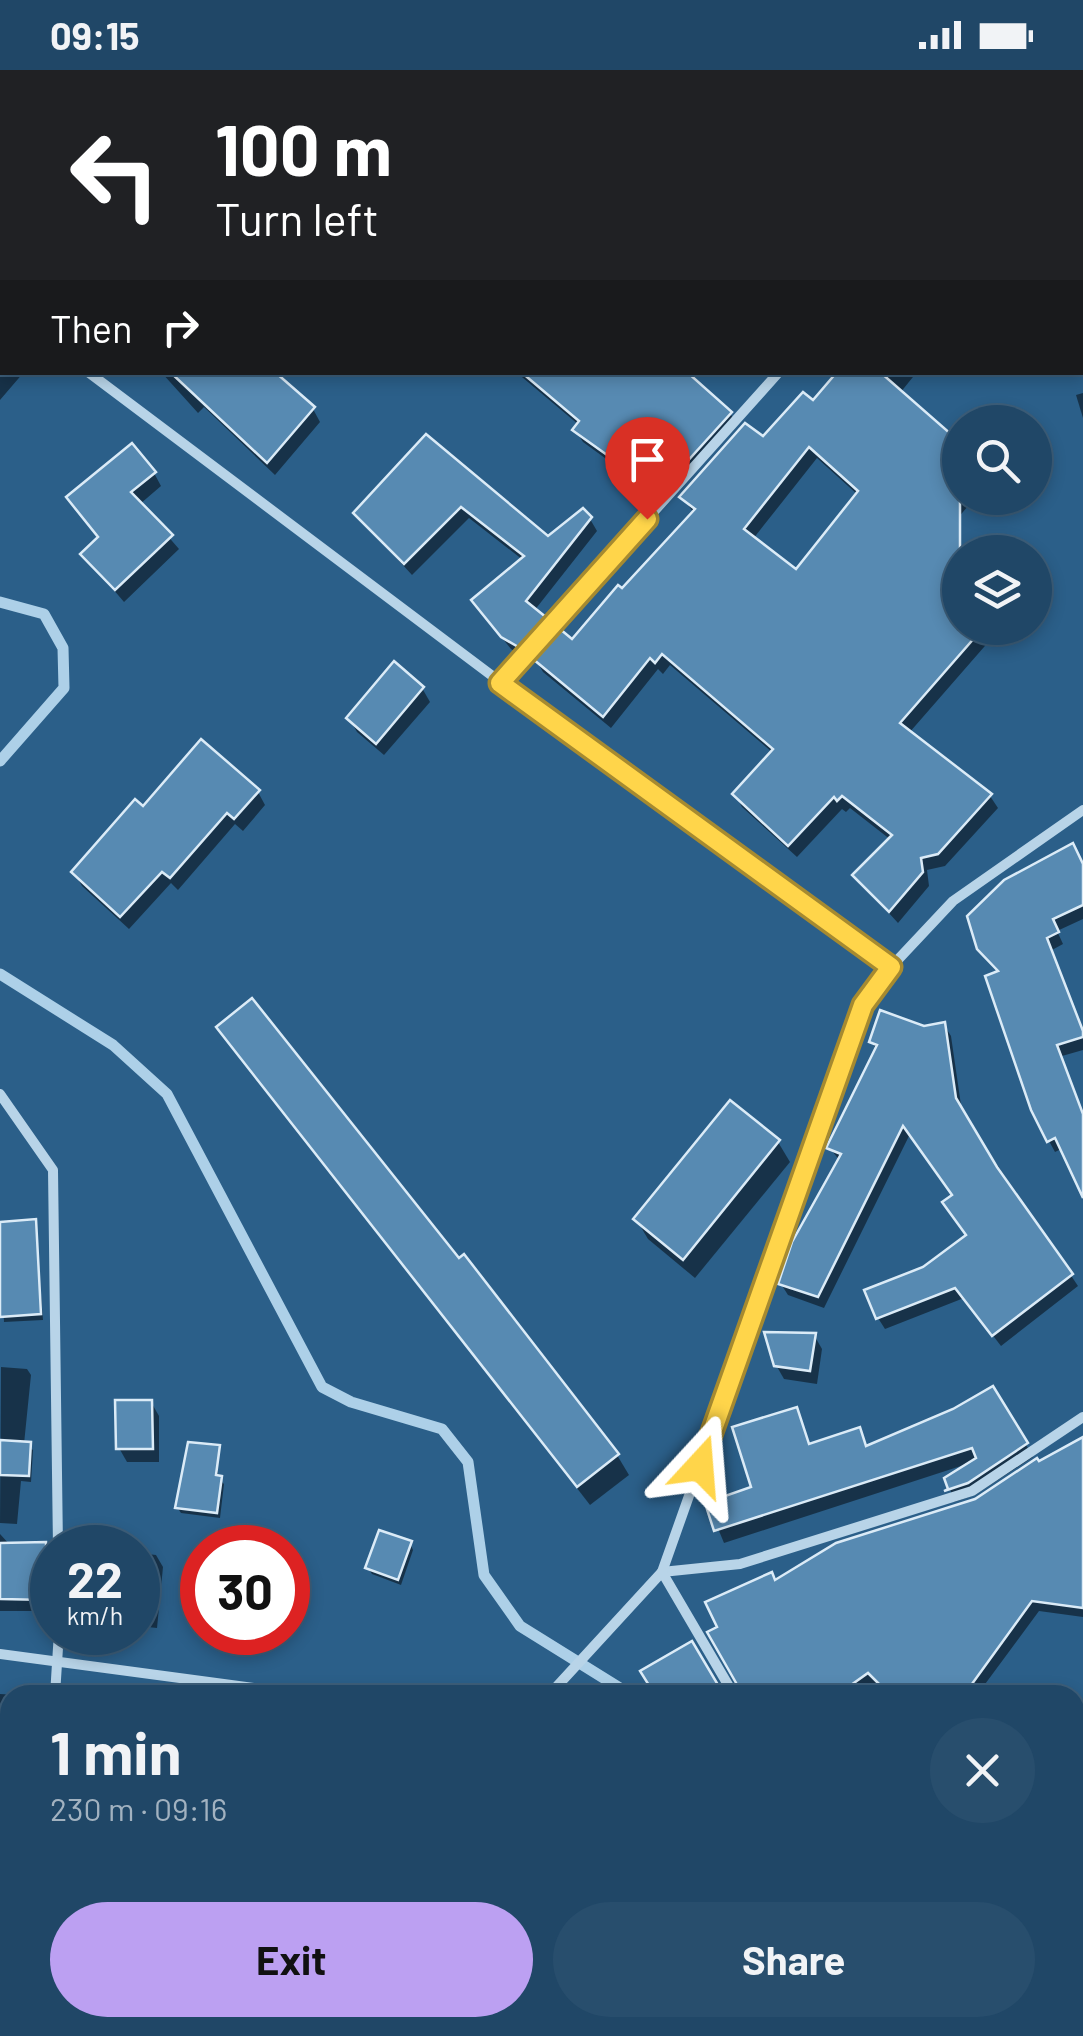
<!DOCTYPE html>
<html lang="en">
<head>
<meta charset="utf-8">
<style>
	:root { --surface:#204767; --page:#284e6d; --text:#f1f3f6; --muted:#a2b2c0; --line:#3d5f7b; --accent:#bca0f2 }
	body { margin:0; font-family:Barlow,sans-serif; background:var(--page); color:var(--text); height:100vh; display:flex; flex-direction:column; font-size:38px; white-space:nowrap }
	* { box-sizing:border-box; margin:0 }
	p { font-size:32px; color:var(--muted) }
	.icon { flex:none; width:55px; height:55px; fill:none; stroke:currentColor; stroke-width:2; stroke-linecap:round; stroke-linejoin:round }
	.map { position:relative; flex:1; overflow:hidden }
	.details { position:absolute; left:0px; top:1615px; width:1085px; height:352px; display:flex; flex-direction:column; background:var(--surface); border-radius:30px 30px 0 0; box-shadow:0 5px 15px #0003,0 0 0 2px var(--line) }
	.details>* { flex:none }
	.top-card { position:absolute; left:0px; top:0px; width:1085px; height:305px; box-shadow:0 5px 15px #0003,0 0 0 2px var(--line); background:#202124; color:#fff; overflow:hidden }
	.controls { position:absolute; left:942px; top:335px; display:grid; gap:20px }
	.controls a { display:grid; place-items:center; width:110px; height:110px; border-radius:50%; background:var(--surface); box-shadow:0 5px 15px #0003,0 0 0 2px var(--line); font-size:50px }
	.speed { position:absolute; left:30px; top:1455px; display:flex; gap:20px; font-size:50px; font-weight:700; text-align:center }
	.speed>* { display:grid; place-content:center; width:130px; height:130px; border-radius:50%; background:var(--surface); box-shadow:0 5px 15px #0003,0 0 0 2px var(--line); line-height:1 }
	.speed small { font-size:25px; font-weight:400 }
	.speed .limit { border:15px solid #d22; background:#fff; color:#111 }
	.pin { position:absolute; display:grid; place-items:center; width:85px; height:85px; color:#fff; margin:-102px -42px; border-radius:50% 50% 50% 0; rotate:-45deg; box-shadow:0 0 10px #0007 }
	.pin .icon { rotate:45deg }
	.me { position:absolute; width:110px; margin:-55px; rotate:19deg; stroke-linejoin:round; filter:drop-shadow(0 0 8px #0008) }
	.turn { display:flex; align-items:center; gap:35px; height:210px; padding:0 50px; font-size:45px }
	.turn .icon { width:130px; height:130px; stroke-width:2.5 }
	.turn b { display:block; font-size:70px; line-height:85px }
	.then { display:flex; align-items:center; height:95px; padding:0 50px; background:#0003; gap:20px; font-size:38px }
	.round { display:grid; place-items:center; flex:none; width:105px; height:105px; border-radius:52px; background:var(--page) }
	.head { display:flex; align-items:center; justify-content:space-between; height:170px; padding:0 50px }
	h1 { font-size:60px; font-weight:700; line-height:75px }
	.action { display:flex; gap:20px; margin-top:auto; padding:20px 50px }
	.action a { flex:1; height:115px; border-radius:60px; background:var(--accent); color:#111; font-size:40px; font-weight:700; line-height:115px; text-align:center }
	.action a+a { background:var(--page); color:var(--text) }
	.status { display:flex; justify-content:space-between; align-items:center; height:70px; padding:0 50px; background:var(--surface); direction:ltr }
	.status svg { height:28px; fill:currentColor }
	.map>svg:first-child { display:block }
</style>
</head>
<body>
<div class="status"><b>09:15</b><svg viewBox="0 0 49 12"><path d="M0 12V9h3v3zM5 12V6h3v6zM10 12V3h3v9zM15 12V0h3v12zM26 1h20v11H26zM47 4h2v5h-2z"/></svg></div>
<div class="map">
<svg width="1083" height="1966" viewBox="0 0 1083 1966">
	<rect width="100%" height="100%" fill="#2b5f89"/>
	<!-- shadow -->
	<g fill="#0007" fill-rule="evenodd">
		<path d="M116,0H185L187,2H114Z"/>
		<path d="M462,0H691L692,2H464Z"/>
		<path d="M936,0H983L984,2H939Z"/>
		<path d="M0,22L2,24V71L0,68Z"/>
		<path d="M0,271L2,302H24L0,330Z"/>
		<path d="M161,302H271L313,339L320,352L275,405L204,337L198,343Z"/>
		<path d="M516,302H683L730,343L737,355L672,427L650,412L646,418L583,372L575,360L579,355Z"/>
		<path d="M840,302H917L900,323L960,376V428H975L938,471L960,490V558H984L991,569L909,663L990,726L998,738L945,796L927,800L929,816L898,853L855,806L891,770L850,738L846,742L842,739L797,787L742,737L735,724L773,683L670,595L663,604L658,599L611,658L543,602L536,590L573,572L694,443L682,427L813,334ZM817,388L858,425L796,502L753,469Z"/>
		<path d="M1083,323V348L1076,325Z"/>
		<path d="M426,368L548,470L590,449L597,461L534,541L552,562L527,589L511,579L482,543L523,490L469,448L412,505L356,444Z"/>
		<path d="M154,403L161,416L140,434L179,479L124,532L84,485L100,470L69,428Z"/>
		<path d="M422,618L430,632L384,685L357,662L349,648Z"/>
		<path d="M258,722L265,735L243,761L235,754L178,820L171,813L129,859L82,816L74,802L144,740Z"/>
		<path d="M1083,796V849L1057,861L1063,874L1052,880L1083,962V980L1062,986L1083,1047V1099L1063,1078L1055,1082L1049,1071L1012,987L988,908L999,903L979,878Z"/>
		<path d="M944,955L951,966L962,1042L1078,1216L1001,1276L964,1228L885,1259L878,1248L924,1199L968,1167L954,1126L910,1064L824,1238L788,1225L781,1214L840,1091L829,1077L876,980L872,971Z"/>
		<path d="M219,957L617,1385L629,1405L590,1435Z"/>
		<path d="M778,1072L790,1092L695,1208L648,1169L636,1149Z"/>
		<path d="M35,1152L43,1250L4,1252L0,1155Z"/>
		<path d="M814,1265L822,1279L817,1314L784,1309L776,1295Z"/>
		<path d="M1,1297L27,1299L31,1305L24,1374L33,1380L31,1412L21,1411L17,1454L0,1453Z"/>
		<path d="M151,1332L159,1346V1392H127L119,1378Z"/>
		<path d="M796,1340L811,1376L859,1360L868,1378L1017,1359L1033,1387L975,1425L954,1432L947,1409L967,1394L724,1473L708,1434L754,1419Z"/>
		<path d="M1083,1370V1547L1039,1541L977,1625H747L775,1513L978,1431Z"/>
		<path d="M218,1377V1408L224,1414L220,1448L181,1443L177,1437Z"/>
		<path d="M0,1464L10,1475H45L52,1487V1541H0Z"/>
		<path d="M410,1473L413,1480L401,1515L372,1504L368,1498Z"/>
		<path d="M138,1483L156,1485L163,1497L157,1558L138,1556Z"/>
		<path d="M0,1624L19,1625H10V1731L0,1730Z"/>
		<path d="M1083,1797V1966L1012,1963L1008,1958H1075V1822Z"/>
		<path d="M377,1958H419L418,1965Z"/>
		<path d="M435,1958H537L536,1966Z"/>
	</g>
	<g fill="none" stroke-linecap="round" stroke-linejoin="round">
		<!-- stream -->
		<g stroke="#add0e8" stroke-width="11">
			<path d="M0,532L44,544L63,578L64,618L0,691"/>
			<path d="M0,904L113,975L167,1024L322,1317L351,1332L442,1359L468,1392L484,1505L520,1556L631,1625"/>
			<path d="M757,1958L761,1966"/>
		</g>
	</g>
	<!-- building -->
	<g fill="#578ab2" stroke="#dbebf7" stroke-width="2.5" fill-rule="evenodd">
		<path d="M170,302H275L315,337L267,393Z"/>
		<path d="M521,302H687L732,342L664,417L643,401L638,407L572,360L579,351Z"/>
		<path d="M837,302H880L960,372V558H983L900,653L992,724L938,784L921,788L923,802L889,842L852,805L892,765L842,726L837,731L834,727L788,776L732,724L773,679L662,584L655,593L650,588L603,647L533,589L560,559L572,569L618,515L622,518L695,439L679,427L745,353L763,366L803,322L813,330ZM809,377L858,421L796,499L744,459Z"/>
		<path d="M426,364L548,466L583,438L592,447L526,531L547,548L520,578L501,567L471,530L524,486L461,437L404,494L353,443Z"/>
		<path d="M132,373L156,402L131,422L173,465L115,520L80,484L98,467L66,427Z"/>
		<path d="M394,591L424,617L376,674L346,648Z"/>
		<path d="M201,669L260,720L234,749L227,743L170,808L162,802L120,847L71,802L135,729L143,736Z"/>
		<path d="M1073,773L1083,794V835L1053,849L1059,862L1047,868L1083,961V967L1057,975L1083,1044V1128L1055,1068L1047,1072L1031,1040L985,906L998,901L977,879L967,846L1004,810Z"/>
		<path d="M252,928L459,1188L464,1184L619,1384L577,1417L216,957Z"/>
		<path d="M880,940L924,956L945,952L956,1028L997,1097L1073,1204L992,1266L955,1218L876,1249L864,1220L923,1197L966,1165L942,1132L952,1125L903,1056L818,1227L778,1214L792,1172L841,1084L826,1078L877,975L869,972Z"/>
		<path d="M730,1030L780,1070L683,1190L633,1149Z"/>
		<path d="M36,1149L41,1244L0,1247V1152Z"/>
		<path d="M764,1262L816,1263L810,1301L774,1296Z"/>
		<path d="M993,1316L1028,1373L968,1413L944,1421L948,1419L944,1408L976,1388L972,1378L714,1461L705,1433L751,1417L732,1357L797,1337L809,1374L860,1357L866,1376L953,1339Z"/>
		<path d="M115,1330H152L153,1379H116Z"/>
		<path d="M1083,1367V1538L1032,1531L964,1625H890L868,1603L837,1625H743L707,1562L717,1557L705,1532L772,1502L775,1510L836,1473L975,1429L1037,1388L1039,1391Z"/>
		<path d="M0,1370L31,1372L29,1406L0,1405Z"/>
		<path d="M188,1372L220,1375L216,1405L222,1406L217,1443L175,1438Z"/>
		<path d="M379,1460L412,1471L398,1510L365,1498Z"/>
		<path d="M46,1472L47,1530L0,1529V1473Z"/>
		<path d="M692,1571L724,1625H655L640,1601Z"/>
	</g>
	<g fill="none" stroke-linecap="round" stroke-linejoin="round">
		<!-- street -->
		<g stroke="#b8d4e8" stroke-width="10">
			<path d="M1053,2L1055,0"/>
			<path d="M0,226L2,228"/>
			<path d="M88,302L640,717L891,897"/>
			<path d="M500,613L779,302"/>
			<path d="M0,1024L53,1100L58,1478"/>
			<path d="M0,1584L307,1625"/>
			<path d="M55,1625L59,1562"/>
			<path d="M549,1625L662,1502L740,1494L972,1421L1083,1347"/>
			<path d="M734,1625L662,1502L863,935L891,897L953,831L1083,740"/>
			<path d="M931,1958L936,1966"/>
		</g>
	</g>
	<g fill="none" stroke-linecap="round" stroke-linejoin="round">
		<!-- route casing -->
		<g stroke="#a68a30" stroke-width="25">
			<path id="route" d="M647,449L500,613L891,897L863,935L700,1396"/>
		</g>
		<!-- route -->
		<use href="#route" stroke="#ffd54a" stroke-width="18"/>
	</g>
</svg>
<div class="controls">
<a><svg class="icon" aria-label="search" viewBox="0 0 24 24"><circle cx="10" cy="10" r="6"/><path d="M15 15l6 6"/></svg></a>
<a><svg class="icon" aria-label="layers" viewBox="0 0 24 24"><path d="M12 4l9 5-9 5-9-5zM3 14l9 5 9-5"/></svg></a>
</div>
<div class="speed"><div>22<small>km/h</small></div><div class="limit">30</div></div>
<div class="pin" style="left:647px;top:449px;background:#d93025"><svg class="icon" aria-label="arrive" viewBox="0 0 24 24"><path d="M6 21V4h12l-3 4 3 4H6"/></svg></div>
<svg class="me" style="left:700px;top:1396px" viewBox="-20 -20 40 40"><path d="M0-17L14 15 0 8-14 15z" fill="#ffd54a" stroke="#fff" stroke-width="4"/></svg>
<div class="top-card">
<div class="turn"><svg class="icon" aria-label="left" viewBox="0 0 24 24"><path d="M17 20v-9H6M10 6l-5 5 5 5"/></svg><div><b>100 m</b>Turn left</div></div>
<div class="then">Then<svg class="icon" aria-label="right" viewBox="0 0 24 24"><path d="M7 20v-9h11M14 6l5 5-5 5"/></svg></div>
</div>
<section class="details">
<div class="head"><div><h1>1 min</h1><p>230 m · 09:16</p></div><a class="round"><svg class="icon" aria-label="close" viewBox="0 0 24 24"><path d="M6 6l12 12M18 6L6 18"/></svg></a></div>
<div class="action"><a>Exit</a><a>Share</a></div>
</section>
</div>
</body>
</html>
